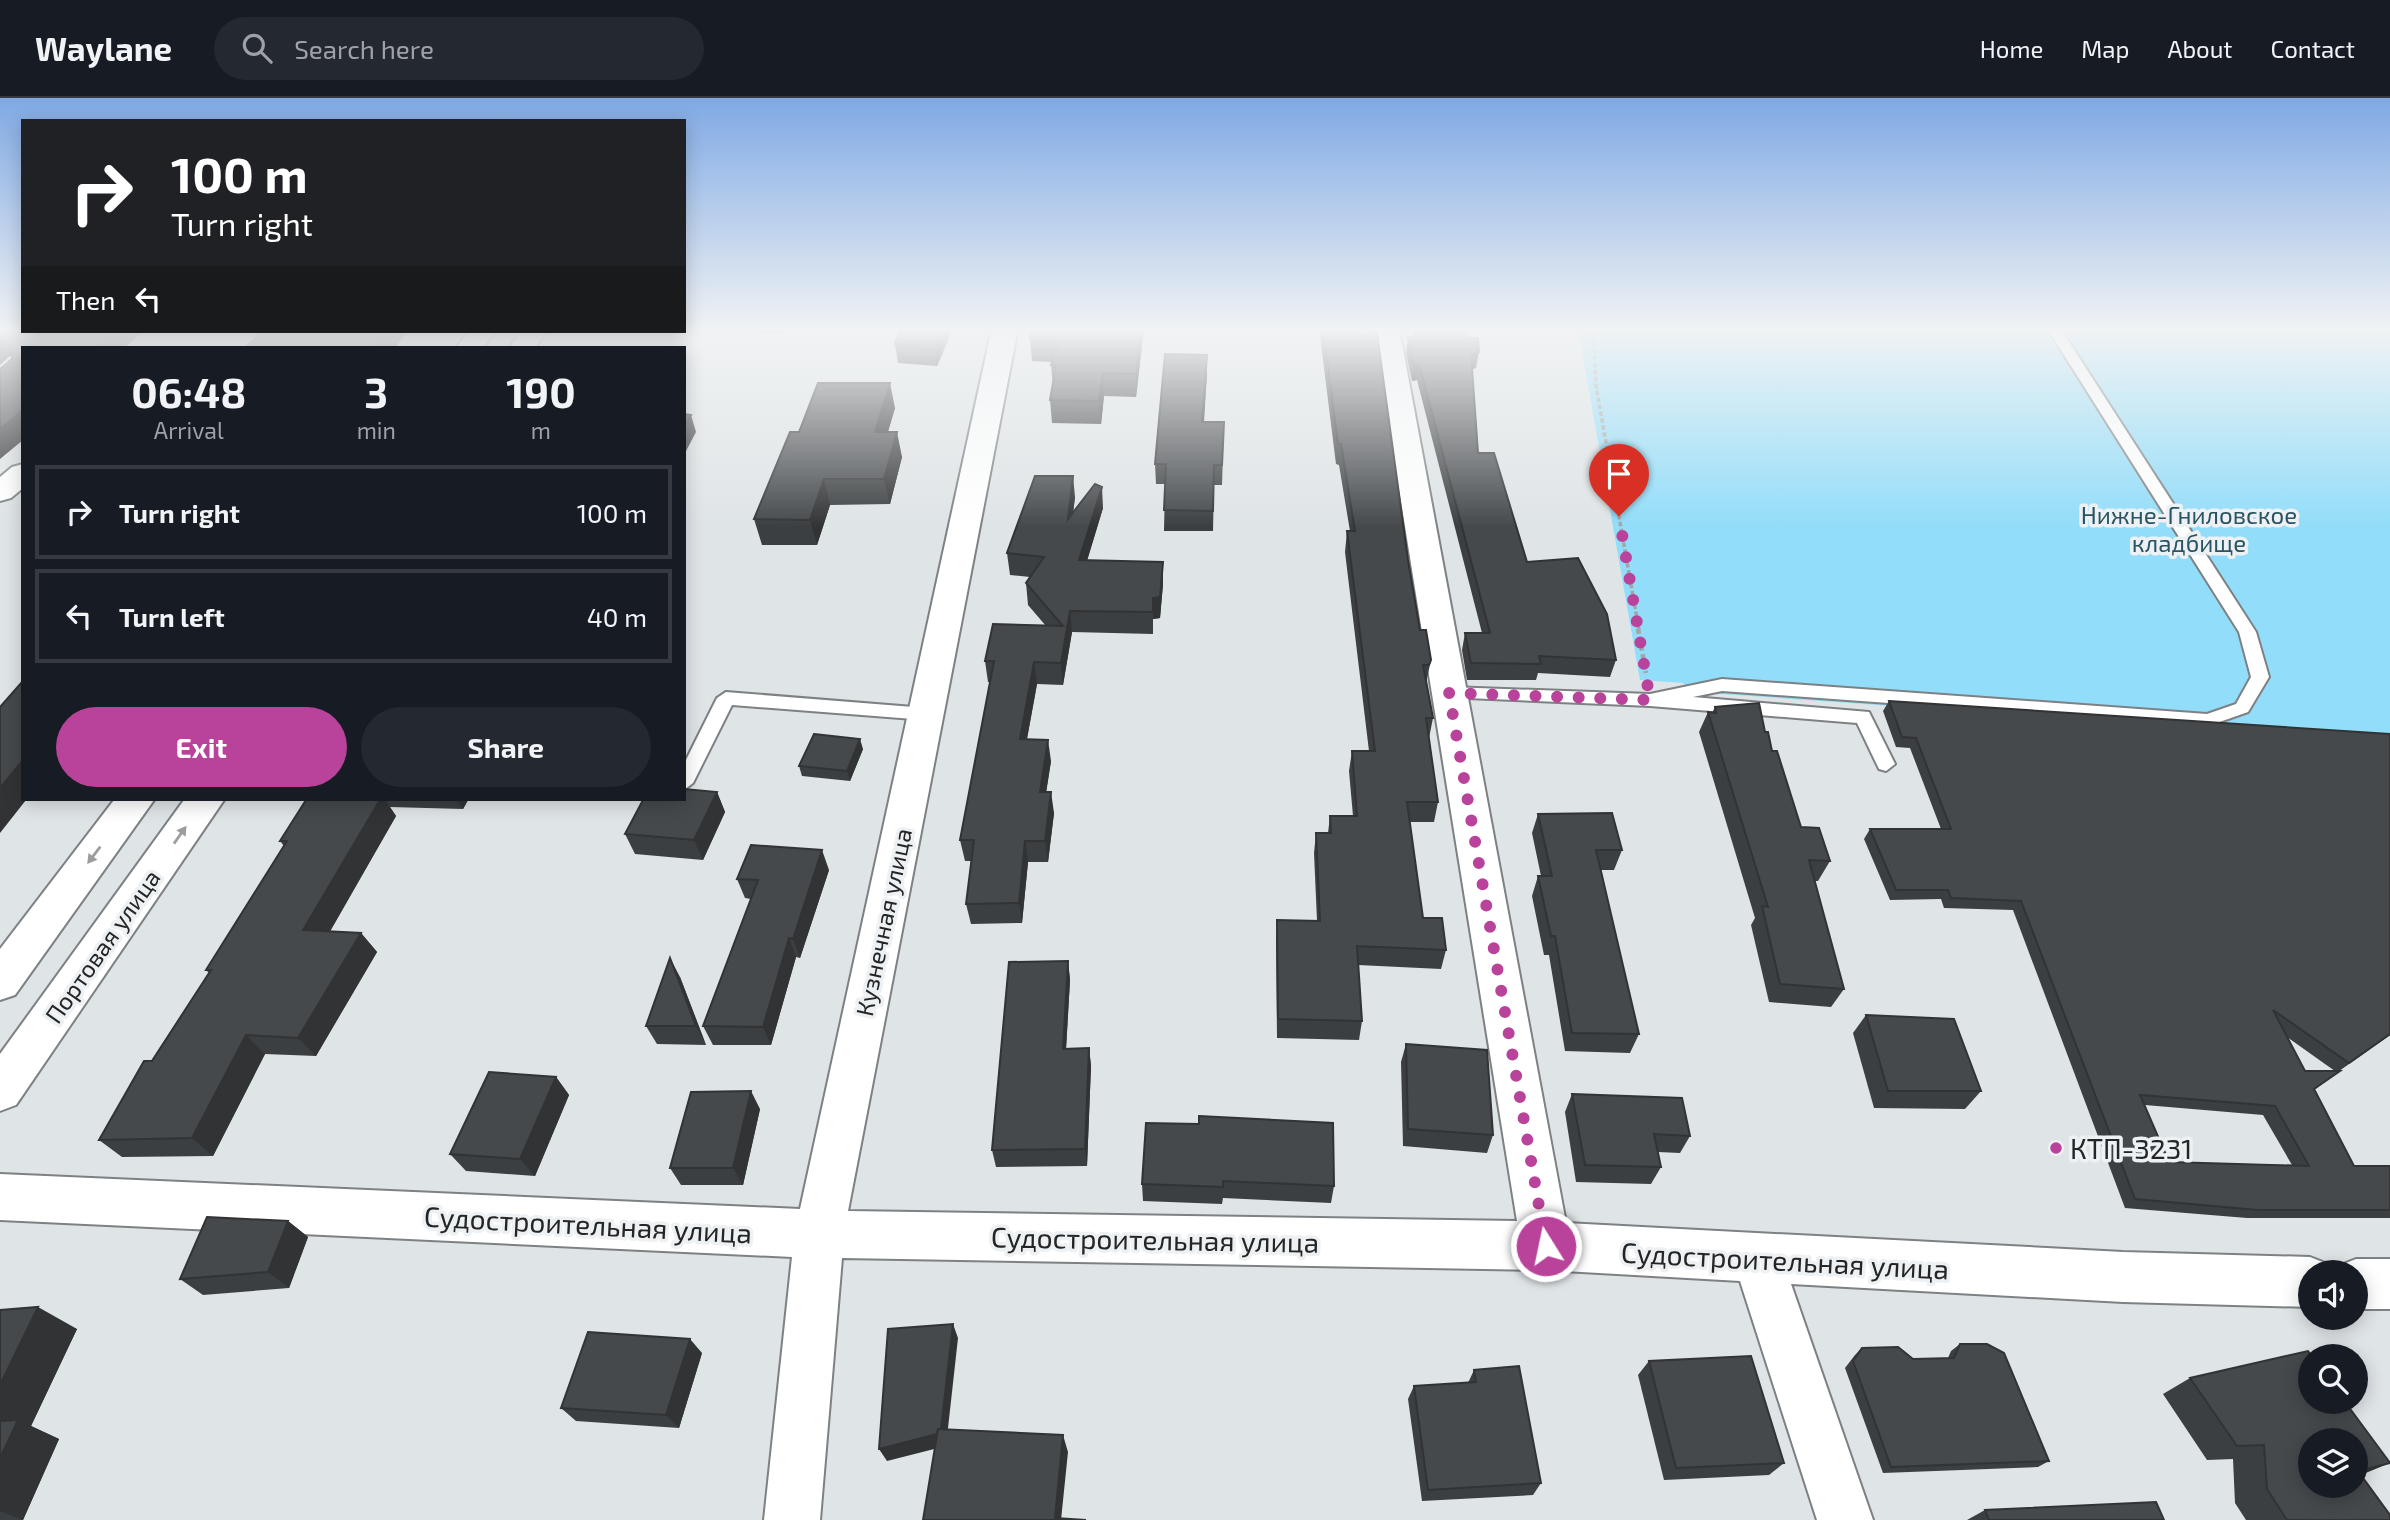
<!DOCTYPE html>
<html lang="en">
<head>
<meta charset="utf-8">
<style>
	:root { --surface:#171b24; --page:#242831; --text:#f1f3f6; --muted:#9ea1a6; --line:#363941; --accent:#b9439b }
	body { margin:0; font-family:"Exo 2",sans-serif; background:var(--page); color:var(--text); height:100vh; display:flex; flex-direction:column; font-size:26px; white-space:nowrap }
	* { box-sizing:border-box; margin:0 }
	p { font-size:23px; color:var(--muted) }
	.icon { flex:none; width:38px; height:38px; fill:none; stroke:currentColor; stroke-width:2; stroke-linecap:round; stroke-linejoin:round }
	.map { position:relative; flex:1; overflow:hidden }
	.details { position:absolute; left:21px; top:248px; width:665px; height:455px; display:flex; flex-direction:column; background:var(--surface); border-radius:0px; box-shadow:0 4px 18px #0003 }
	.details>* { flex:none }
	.hud { position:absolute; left:21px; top:21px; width:665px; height:214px; border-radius:0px; box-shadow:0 4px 18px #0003; background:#202124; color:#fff; overflow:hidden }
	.tools { position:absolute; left:2298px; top:1162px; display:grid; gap:14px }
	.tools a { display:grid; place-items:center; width:70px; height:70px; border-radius:50%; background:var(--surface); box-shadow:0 4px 18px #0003; font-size:35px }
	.pin { position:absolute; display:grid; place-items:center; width:60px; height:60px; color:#fff; margin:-72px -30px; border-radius:50% 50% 50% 0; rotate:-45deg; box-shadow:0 0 7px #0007 }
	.pin .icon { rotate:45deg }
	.me { position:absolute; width:77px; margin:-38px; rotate:350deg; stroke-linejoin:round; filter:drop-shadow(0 0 5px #0008) }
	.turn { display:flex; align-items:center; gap:24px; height:147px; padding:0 35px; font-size:32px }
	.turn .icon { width:91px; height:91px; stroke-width:2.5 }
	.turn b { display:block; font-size:49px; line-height:60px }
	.then { display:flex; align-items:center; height:66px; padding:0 35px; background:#0003; gap:14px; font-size:26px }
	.eta { display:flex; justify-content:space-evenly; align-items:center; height:119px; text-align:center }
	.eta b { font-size:42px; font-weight:700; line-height:49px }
	.action { display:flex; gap:14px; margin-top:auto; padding:14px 35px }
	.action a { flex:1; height:80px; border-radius:42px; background:var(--accent); color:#fff; font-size:28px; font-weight:700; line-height:80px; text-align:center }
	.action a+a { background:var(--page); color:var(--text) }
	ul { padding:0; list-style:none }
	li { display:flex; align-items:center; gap:21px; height:94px; margin:0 14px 10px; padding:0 21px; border:4px solid var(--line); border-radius:0px }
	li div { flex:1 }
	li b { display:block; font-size:26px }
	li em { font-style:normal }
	header { display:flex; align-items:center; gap:42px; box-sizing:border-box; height:98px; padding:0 35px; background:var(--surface); border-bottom:2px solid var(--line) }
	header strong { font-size:33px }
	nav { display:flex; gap:38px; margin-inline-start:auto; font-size:24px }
	.search { width:490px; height:63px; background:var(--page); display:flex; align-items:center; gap:18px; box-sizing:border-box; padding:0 24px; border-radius:38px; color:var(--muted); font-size:26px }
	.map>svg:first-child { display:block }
</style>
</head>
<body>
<header>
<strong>Waylane</strong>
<div class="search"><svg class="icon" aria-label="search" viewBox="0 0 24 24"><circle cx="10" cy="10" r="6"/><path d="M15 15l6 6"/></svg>Search here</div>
<nav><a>Home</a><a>Map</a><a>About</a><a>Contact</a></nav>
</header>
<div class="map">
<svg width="2390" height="1422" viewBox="0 0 2390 1422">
	<rect width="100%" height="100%" fill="#dfe4e6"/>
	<!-- green -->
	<path fill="#92ddf9" d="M1578,230H2390V643L1693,594L1683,585L1640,582Z"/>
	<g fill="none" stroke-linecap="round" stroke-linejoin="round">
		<!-- service casing -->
		<g stroke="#7d8183" stroke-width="4">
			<g id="service">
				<path d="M2047,230H2060L2256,534L2269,579L2248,614L2208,628L1722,593L1693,599L1869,614L1895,666L1886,673L1879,671L1857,625L1650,608L1443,599L1440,595L1449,589L1650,596L1722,581L2207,616L2236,606L2251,579L2239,534Z"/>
				<path d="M726,594L926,610L935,616L926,622L732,607L693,685L684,692V666L717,600Z"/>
			</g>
		</g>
		<!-- minor casing -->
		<g stroke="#7d8183" stroke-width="4">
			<g id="minor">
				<path d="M992,230H1018L848,1113L1517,1123L1373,230H1399L1566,1125L2123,1154L2310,1159L2328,1166L2331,1174H2310V1209L2123,1204L1791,1186L1873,1422H1817L1740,1183L1546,1172L842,1160L820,1422H764L792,1159L0,1122V1076L800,1111Z"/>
				<path d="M23,366V390L11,400L0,403V379L12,369Z"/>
				<path d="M2356,1161H2390V1211H2356V1174H2336L2338,1168Z"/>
			</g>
		</g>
		<!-- primary casing -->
		<g stroke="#7d8183" stroke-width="4">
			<g id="primary">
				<path d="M469,233H495L483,250H456Z"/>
				<path d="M521,233H547L535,250H509Z"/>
				<path d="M114,702H154L15,897L0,902V851Z"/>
				<path d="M184,702H224L16,1007L0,1013V956Z"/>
			</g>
		</g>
		<!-- path-far1 -->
		<path stroke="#a2a6a7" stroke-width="3.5" stroke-dasharray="4.5 2.5" stroke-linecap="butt" d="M1593,230L1596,288L1639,532"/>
		<!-- path -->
		<path stroke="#a2a6a7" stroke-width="4.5" stroke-dasharray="5 3.5" stroke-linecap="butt" d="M1638,531L1646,575"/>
		<!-- service -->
		<use href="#service" fill="#fff" fill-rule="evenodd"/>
		<!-- minor -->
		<use href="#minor" fill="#fff" fill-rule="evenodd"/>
		<!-- primary -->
		<use href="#primary" fill="#fff" fill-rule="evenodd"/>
	</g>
	<!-- wall -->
	<g fill="#3c3f41" fill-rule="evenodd">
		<path d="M684,230H788L786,235L670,234L669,233H684Z"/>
		<path d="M953,230L937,268L898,265L895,246Z"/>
		<path d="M1032,230H1144L1136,299L1104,298L1101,326L1052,325L1050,302L1053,289L1051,267L1052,264L1032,263L1030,241Z"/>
		<path d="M1319,230H1354L1408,462L1420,532L1431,562L1426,585L1433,620L1429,640L1438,704L1434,724H1410L1423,820L1446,852L1441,871L1358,867L1362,923L1359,942L1277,940L1276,841L1277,822L1317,823L1314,755L1316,735H1328L1330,718H1353L1349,673L1352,653H1369L1345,454L1347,433H1350L1339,367L1336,366Z"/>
		<path d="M1413,230H1467L1468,240L1476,270L1472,271L1478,355L1527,464L1616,562L1610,579L1538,575L1536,582H1467L1462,552L1465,535H1482L1417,282L1412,283L1406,255L1408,239H1413Z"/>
		<path d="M1207,276L1204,324H1224L1222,387H1214L1213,433H1164L1165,386H1156L1155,366Z"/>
		<path d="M895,310L888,334L902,359L890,406L830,407L817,447H762L754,421L799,334Z"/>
		<path d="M1075,399L1073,414L1103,410L1087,462L1163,486L1160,520L1153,521V536L1072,534L1063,587L1037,586L1027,641L1051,663L1046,694L1054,715L1048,764H1028L1022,825L971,826L966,806L971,763H965L960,742L990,584H988L985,563L1046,528L1028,507L1026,485L1030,479L1010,477L1007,455Z"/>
		<path d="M1889,603L2390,636V937L2339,973H2340L2314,992L2354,1068H2390V1120H2247L2125,1110L2013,812L1944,810L1941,801L1890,802L1864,741L1870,731H1941L1910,650L1896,649L1883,613ZM2287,939L2325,966L2335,973H2305ZM2145,1007L2263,1017L2292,1067L2169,1064Z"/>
		<path d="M1715,609L1765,634L1801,729L1830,763L1818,783H1814L1844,891L1831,909L1769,904L1751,827L1755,820L1699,634L1708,614L1712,615Z"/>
		<path d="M863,651L850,683L802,678L799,668Z"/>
		<path d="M717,694L725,714L703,762L635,756L625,736Z"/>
		<path d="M306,702H468L463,711L390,709L396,718L330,833L361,835L377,854L316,958L265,956L213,1058L122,1059L99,1042L209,875L206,872L284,748L280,743Z"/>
		<path d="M1538,716L1622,752L1614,772H1601L1639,936L1630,955L1565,953L1549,857H1544L1532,798L1538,778H1541L1532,735Z"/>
		<path d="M829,772L800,860L796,859L771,947H713L703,928L751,801L745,800L737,781Z"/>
		<path d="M1068,863L1070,882L1066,951L1089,950L1091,968L1087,1068L996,1069L992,1052Z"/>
		<path d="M680,879L706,947L657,946L646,928Z"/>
		<path d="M1866,917L1981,993L1965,1011L1874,1010L1853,935Z"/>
		<path d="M1406,946L1493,1037L1487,1055L1403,1048L1401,964Z"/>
		<path d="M556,979L569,997L535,1078L466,1073L450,1056Z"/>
		<path d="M1572,996L1690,1038L1680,1055L1658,1054L1661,1069L1651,1086L1576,1084L1565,1014Z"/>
		<path d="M760,1011L743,1087H681L670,1070Z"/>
		<path d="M1199,1026L1334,1088L1331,1105L1223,1100L1222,1106L1143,1103L1142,1086Z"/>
		<path d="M288,1123L308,1139L289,1190L203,1197L180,1181Z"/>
		<path d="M0,1212L77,1231L31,1328L59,1341L23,1422H0Z"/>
		<path d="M1960,1246L2049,1363L2038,1369L1883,1375L1845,1270L1855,1257L1862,1250L1913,1261L1948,1260L1951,1253Z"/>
		<path d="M702,1255L679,1330L576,1323L561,1310Z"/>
		<path d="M1649,1263L1784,1365L1769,1377L1664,1382L1638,1277Z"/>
		<path d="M1474,1272L1541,1385L1533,1397L1422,1403L1408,1301L1414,1288L1468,1285Z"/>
		<path d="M2190,1280L2361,1377L2390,1422H2246L2235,1405L2233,1361L2207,1362L2163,1296Z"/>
		<path d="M1985,1412L2164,1422H1967Z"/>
	</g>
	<!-- shaded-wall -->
	<g fill="#313335">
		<path d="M942,230H953L937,268L934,248Z"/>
		<path d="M1141,230H1144L1136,299V276Z"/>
		<path d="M111,233H144L124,250H91Z"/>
		<path d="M384,233H408L395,250H371Z"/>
		<path d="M11,237L23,255L11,257L0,267V239Z"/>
		<path d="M1479,254L1476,270L1468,272L1471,256Z"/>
		<path d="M1207,257V276L1202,344V324Z"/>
		<path d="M1419,266L1417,282L1412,283L1414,267Z"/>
		<path d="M1103,275L1104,298L1101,326L1099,303Z"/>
		<path d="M890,285L895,310L880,359L875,334Z"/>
		<path d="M23,312V342L0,361V331Z"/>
		<path d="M691,317L696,334L684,357V328Z"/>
		<path d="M897,334L902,359L890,406L884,381Z"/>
		<path d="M1073,378L1075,399L1070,442L1068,421Z"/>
		<path d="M824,381L830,407L817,447L810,422Z"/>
		<path d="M1102,389L1103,410L1081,483L1079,462Z"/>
		<path d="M1163,464V486L1160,520L1153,521V536V500Z"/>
		<path d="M1070,513L1072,534L1063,587L1061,565Z"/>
		<path d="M1034,564L1037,586L1023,662L1020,641Z"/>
		<path d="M860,641L863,651L850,683L847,673Z"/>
		<path d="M1048,642L1051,663L1043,715L1040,694Z"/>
		<path d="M23,662V702H26L0,735V690Z"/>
		<path d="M717,694L725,714L703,762L694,742Z"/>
		<path d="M1051,694L1054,715L1048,764L1045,743Z"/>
		<path d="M380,702H385L396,718L320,851L303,832Z"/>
		<path d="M457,702H468L463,711Z"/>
		<path d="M1025,743L1028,764L1022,825L1019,805Z"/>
		<path d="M822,752L829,772L800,860L793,841Z"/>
		<path d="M361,835L377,854L316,958L298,940Z"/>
		<path d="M789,840L796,859L771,947L763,929Z"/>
		<path d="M670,860L680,879L706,947L696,928Z"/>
		<path d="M1068,863L1070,882L1065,969L1063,951Z"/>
		<path d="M2390,936V937L2337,974L2349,965Z"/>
		<path d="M246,937L265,956L213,1058L192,1040Z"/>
		<path d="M1089,950L1091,968L1087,1068L1085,1051Z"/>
		<path d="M556,979L569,997L535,1078L520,1061Z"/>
		<path d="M751,993L760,1011L743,1087L733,1070Z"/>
		<path d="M288,1123L308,1139L289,1190L268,1174Z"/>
		<path d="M38,1209L77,1231L31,1328L59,1341L23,1422L0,1413V1287Z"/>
		<path d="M953,1226L958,1240L946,1348L887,1363L879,1351Z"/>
		<path d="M690,1241L702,1255L679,1330L666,1317Z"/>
		<path d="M1063,1337L1068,1354L1061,1422L1055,1420Z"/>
		<path d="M2390,1365L2356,1379V1374Z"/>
	</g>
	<!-- building -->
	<g fill="#46494c" stroke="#313335" stroke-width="2" fill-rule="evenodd">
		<path d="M901,230H942L934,248L895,246Z"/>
		<path d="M1032,230H1141L1136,276L1103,275L1099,303L1050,302L1056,268L1051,267L1059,242L1030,241Z"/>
		<path d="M1323,230H1354L1355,235H1377L1408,462L1420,532H1426L1431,562L1429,567H1423L1433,620H1426L1438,704H1407L1423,820H1442L1446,852L1357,848L1362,923L1278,921L1277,822L1320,823L1316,735H1331L1330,718H1357L1352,653H1375L1347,433H1355L1341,346H1338Z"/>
		<path d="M1414,230H1467L1468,240H1478L1479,254L1471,256L1478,355H1494L1527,464L1578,460L1607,516L1616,562L1539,558L1541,566L1471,565L1465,535H1490L1419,266L1414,267L1408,239H1414Z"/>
		<path d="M0,232L53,235L56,233H111L91,250H23V312L0,331V271L12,261L11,237L0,239Z"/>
		<path d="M263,233H384L371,250H245Z"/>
		<path d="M1165,256L1207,257L1202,324H1224L1222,367H1214L1213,413L1164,412L1166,366H1155Z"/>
		<path d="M818,285H890L875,334H897L884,381H824L810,422L754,421L790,334H799Z"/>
		<path d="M684,316L691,317L684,328Z"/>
		<path d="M1035,378H1073L1068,421L1095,386L1102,389L1079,462L1163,464L1160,499L1153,500V514L1070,513L1061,565L1034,564L1020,641L1048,642L1040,694H1051L1045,743H1025L1019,805L966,806L974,742H960L994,563H985L993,526L1063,528L1026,485L1044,459L1007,455Z"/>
		<path d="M23,583V662L0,690V609Z"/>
		<path d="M1889,603L2390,636V936L2349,965L2273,912L2305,973H2340L2314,991L2354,1068H2390V1112H2258L2135,1101L2021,803L1951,800L1948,792H1896L1870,731H1951L1916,640L1902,639ZM2140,997L2275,1008L2309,1068L2169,1064Z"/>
		<path d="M1759,605L1765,634H1768L1772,653H1777L1801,729L1819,730L1830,763L1809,762L1844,891L1780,886L1762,808L1768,809L1708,614L1716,615L1715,609Z"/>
		<path d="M814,636L860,641L847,673L799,668Z"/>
		<path d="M684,691L717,694L694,742L625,736L643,702H684Z"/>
		<path d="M306,702H380L303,832L361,835L298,940L246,937L192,1040L99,1042L144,963H152L211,872H206L287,743H280Z"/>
		<path d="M1612,715L1622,752H1596L1639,936L1572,935L1555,838H1551L1538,778H1552L1538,716Z"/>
		<path d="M751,747L822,752L793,841L789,840L763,929L703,928L758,782L737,781Z"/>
		<path d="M670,860L696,928H646Z"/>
		<path d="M1068,863L1063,951L1089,950L1085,1051L992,1052L1009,864Z"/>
		<path d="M1866,917L1954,921L1981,993H1888Z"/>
		<path d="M1406,946L1487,952L1493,1037L1408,1031Z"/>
		<path d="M489,974L556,979L520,1061L450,1056Z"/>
		<path d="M751,993L733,1070H670L691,994Z"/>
		<path d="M1572,996L1682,1000L1690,1038L1654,1036L1661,1069L1585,1067Z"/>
		<path d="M1199,1018L1333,1025L1334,1088L1223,1083V1089L1142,1086L1146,1025L1199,1026Z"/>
		<path d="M207,1119L288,1123L268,1174L180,1181Z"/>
		<path d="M38,1209L0,1287V1212Z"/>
		<path d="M953,1226L941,1331H938L937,1336L879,1351L888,1231Z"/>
		<path d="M588,1234L690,1241L666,1317L561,1310Z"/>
		<path d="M1960,1246H1987L2004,1255L2049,1363L1891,1369L1853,1263L1862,1250L1898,1249L1913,1261L1954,1260Z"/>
		<path d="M2308,1253L2312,1258H2310V1304H2345L2390,1365L2358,1373L2390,1417V1422H2287L2267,1391L2264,1347L2237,1348L2190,1280ZM2310,1342H2356V1388H2310Z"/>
		<path d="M1751,1258L1784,1365L1676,1370L1649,1263Z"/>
		<path d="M1519,1268L1541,1385L1428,1392L1414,1288L1476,1284L1474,1272Z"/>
		<path d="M18,1322L0,1360V1323Z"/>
		<path d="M938,1331L1063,1337L1055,1420L1086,1422H923Z"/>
		<path d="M2156,1404L2164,1422H1989L1985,1412Z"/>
	</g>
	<!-- one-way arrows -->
	<defs><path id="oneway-solid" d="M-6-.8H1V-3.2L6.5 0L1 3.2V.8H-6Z" transform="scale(1.75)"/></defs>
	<g fill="#9c9d9d">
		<use href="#oneway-solid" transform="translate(180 737) rotate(-55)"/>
		<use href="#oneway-solid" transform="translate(94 757) rotate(127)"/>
	</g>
	<!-- sky -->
	<linearGradient id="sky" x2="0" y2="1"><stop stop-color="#7fa9e4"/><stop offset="0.54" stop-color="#f1f3f4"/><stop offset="1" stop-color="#f1f3f4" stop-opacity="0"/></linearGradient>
	<rect width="2390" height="429" fill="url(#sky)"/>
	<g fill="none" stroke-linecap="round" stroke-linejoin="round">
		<!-- route -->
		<path stroke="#b9439b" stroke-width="12" stroke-dasharray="0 21.6" d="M1546,1148L1449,595L1650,602L1619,418"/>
	</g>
	<!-- markers -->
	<circle fill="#b9439b" stroke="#edf1f3" stroke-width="2.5" cx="2056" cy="1050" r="7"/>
	<g text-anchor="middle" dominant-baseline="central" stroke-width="7" stroke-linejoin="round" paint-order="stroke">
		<!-- park labels -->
		<g font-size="24" fill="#295464" stroke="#edf1f3">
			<text x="2189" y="416">Нижне-Гниловское<tspan x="2189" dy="28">кладбище</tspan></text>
		</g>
		<!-- street labels -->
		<g font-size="24" fill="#242526" stroke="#edf1f3">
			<text transform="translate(883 824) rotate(-78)">Кузнечная улица</text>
			<text transform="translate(102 848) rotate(-55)">Портовая улица</text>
		</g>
		<!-- near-poi labels -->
		<g font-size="28" fill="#242526" stroke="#edf1f3" text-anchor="start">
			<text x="2070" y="1050">КТП-3231</text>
		</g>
		<!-- near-street labels -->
		<g font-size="28" fill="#242526" stroke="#edf1f3">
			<text transform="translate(588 1126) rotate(3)">Судостроительная улица</text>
			<text transform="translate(1155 1141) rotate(1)">Судостроительная улица</text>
			<text transform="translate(1785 1162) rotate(3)">Судостроительная улица</text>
		</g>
	</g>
</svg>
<div class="tools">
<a><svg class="icon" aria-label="sound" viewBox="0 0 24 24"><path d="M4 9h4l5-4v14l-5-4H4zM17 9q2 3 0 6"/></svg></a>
<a><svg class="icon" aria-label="search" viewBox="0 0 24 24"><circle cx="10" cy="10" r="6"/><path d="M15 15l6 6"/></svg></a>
<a><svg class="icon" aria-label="layers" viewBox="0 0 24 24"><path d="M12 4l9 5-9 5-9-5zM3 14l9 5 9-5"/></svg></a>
</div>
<div class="pin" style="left:1619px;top:418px;background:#d93025"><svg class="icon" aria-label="arrive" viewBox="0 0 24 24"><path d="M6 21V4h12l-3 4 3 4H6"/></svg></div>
<svg class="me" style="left:1546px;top:1148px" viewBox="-20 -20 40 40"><circle r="17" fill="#b9439b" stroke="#fff" stroke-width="3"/><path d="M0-11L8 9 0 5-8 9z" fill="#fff"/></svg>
<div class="hud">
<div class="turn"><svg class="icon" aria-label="right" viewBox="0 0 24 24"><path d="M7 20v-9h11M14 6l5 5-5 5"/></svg><div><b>100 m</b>Turn right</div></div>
<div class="then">Then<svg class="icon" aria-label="left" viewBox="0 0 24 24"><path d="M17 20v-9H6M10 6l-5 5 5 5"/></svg></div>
</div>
<section class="details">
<div class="eta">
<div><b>06:48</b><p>Arrival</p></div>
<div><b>3</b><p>min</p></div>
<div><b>190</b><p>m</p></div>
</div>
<ul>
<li><svg class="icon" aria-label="right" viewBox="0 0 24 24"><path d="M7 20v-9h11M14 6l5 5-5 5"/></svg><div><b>Turn right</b></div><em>100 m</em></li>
<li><svg class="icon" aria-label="left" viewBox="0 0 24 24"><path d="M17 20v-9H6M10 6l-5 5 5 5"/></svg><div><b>Turn left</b></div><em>40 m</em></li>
</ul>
<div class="action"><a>Exit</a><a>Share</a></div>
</section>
</div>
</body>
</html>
